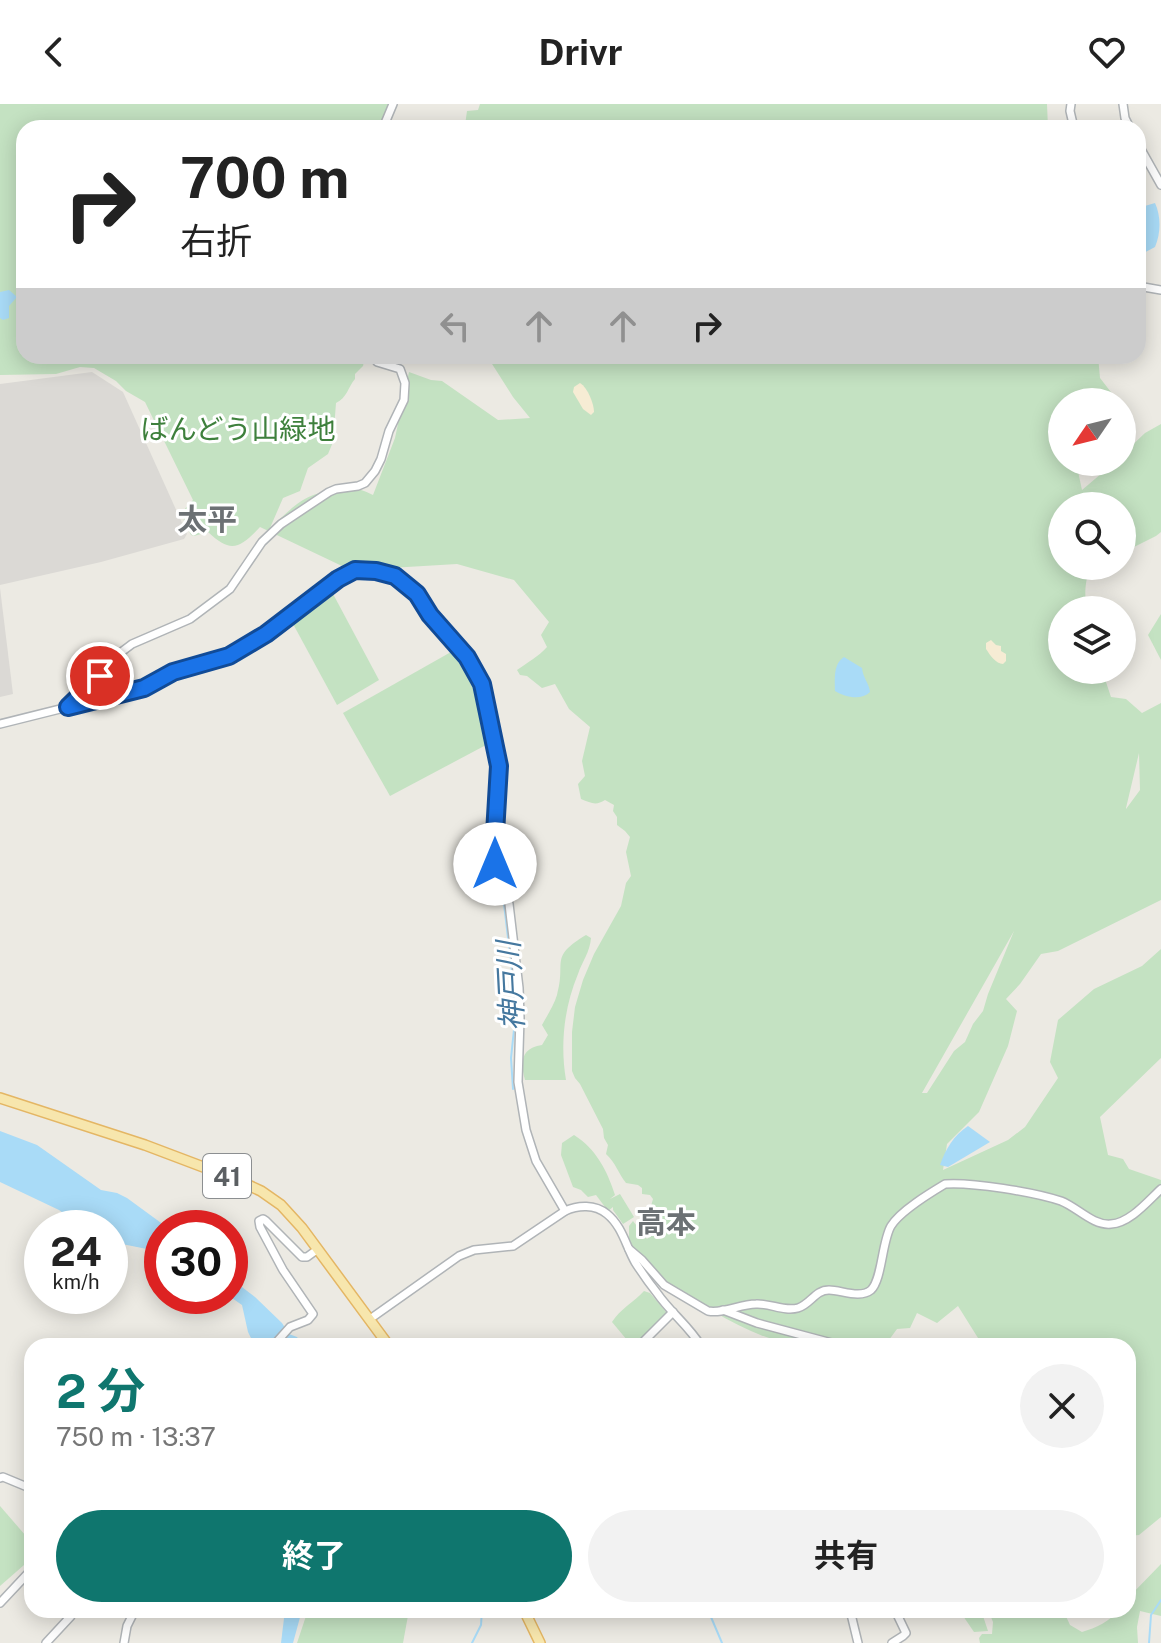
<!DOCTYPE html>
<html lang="ja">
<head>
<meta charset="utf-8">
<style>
	:root { --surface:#fff; --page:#f2f2f2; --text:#222; --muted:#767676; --accent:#0f766e }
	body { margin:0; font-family:"Public Sans","Noto Sans JP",sans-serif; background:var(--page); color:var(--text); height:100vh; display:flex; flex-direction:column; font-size:30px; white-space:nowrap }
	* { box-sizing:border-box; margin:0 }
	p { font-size:26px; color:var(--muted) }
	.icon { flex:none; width:44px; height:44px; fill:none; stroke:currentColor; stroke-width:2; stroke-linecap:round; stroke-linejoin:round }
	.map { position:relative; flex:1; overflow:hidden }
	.sheet { position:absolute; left:24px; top:1234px; width:1112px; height:280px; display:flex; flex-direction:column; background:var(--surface); border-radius:24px; box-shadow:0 4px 20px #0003 }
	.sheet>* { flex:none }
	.guide { position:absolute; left:16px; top:16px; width:1130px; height:244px; border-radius:24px; box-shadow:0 4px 20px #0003; background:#fff; color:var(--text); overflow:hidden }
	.needle { width:52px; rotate:235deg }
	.controls { position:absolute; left:1048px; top:284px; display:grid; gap:16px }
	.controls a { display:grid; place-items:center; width:88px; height:88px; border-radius:50%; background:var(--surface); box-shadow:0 4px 20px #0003; font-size:40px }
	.speed { position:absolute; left:24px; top:1106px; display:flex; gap:16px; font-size:40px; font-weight:700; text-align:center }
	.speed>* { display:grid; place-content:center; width:104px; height:104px; border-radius:50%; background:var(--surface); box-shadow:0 4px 20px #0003; line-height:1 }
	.speed small { font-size:20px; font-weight:400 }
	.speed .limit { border:12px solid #d22; background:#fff; color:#111 }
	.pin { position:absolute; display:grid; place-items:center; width:68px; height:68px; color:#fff; margin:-34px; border:4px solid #fff; border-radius:50%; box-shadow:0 2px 8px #0007 }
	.me { position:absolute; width:88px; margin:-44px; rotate:0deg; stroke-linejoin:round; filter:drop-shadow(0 0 6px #0008) }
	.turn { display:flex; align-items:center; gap:28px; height:168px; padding:0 32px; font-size:36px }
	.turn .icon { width:104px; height:104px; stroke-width:2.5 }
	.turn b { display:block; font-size:56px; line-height:68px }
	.lanes { display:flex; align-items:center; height:76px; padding:0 32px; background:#0003; justify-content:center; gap:40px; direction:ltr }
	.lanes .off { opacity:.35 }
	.round { display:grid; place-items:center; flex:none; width:84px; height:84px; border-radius:42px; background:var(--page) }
	.headline { display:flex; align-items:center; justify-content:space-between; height:136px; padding:0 32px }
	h1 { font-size:48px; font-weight:700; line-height:60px; color:var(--accent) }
	.button { display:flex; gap:16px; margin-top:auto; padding:16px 32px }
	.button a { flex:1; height:92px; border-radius:48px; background:var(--accent); color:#fff; font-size:32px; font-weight:700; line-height:92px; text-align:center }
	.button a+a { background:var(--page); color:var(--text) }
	header { display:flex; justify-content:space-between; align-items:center; height:104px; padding:0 32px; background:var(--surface); font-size:36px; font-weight:700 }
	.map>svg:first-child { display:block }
</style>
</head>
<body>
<header><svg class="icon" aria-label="back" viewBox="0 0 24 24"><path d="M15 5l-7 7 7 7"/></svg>Drivr<svg class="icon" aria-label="heart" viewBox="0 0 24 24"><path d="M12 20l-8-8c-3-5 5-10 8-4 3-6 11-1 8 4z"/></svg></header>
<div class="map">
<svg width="1161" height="1539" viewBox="0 0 1161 1539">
	<rect width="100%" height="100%" fill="#eceae3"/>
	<!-- industrial -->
	<g fill="#dbd9d5">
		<path d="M92,268L123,288L187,430L184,435L101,458L0,481V280Z"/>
		<path d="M0,484L13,590L0,593Z"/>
	</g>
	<!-- green -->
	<g fill="#c4e2c2" fill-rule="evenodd">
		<path d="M0,0H390L380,24H24V252H372L364,257L363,262L355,270V275C348,283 347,294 336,299L333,338L328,350L308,364L300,387L283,394L270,424C297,400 304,388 342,386C358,385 359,384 373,391L395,334L409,268L431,276L442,277L498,316L530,314L513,293L487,252H1098L1100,274L1114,292L1111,298H1062V358H1076L1082,386L1115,358H1122V351L1145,329L1161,320V428L1156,432L1122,449V402H1062V462H1092C1084,475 1085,491 1086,506H1062V566H1105L1104,572L1111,593L1126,595L1142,609L1161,599V796L1058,847L1041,850L1020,880L1006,895L1017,907L1008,942L979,1008L947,1040L943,1066L1008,1036L1025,1023L1058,974L1050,958L1058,916L1094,885L1142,862L1161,845V954L1100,1013L1108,1051L1123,1055L1129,1065L1161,1076V1413L1139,1431L1128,1432V1242H983L958,1202L937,1219L917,1209L910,1224L897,1225L886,1240C869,1234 872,1238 856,1242C846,1244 804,1244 794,1241C747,1232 706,1202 665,1179C657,1171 633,1145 629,1136C629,1134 629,1123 629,1122L633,1117L647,1135L653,1129L647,1116L653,1095L650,1091L642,1090V1084L638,1081L626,1079C618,1069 616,1059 606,1050L608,1041L604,1034L603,1025L580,980L575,974L572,967V928L575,903L583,876L594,850L621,802L626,779L631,772L626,748L630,733L625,727L617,721V713L613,707L614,701L605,696C596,702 591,699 581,695L578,680L585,672L582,657L590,623L569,605L555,580L542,584L527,572L520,571L517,566C528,558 538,553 547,543L541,531L549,518L514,476L457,460L390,464L342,462L260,423C240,444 231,450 208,428L194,432L191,431L184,417L183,407L193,396L145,298L126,287L116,277L94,264L80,263L56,270L0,271ZM1139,649L1140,686L1126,705V704ZM1014,827L988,890L983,907L973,920L965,938L954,947L927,989H922Z"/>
		<path d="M480,0H1047L1048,24H442L449,18L465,21L467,7L478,6Z"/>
		<path d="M332,488L379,576L337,601L292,518Z"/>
		<path d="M1161,510V556L1148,531Z"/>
		<path d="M451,548L472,575L476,586L486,641L390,692L343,609Z"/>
		<path d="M586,831L591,834C590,848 582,858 578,870C564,904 560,940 566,976H525C520,958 521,944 542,941L548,931L542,921C547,912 554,901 557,891C567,857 548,854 586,831Z"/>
		<path d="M574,1031C596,1045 607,1066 615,1091L610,1095L620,1090L634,1113L623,1120L613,1106V1103L608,1107L596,1091L588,1093L581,1086L573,1083L561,1051L562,1039Z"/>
		<path d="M644,1187L650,1189L667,1209L664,1214L635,1242H632L612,1218C620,1205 634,1198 644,1187Z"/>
		<path d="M0,1402L32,1439V1454L0,1482Z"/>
		<path d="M1161,1460V1512L1140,1507L1137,1523L1138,1539H980L979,1534L982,1530H992L993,1518L988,1506H1063L1070,1521L1082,1528C1096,1524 1110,1517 1119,1506H1128V1494Z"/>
		<path d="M308,1506H409L403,1539H297Z"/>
		<path d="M959,1506H981L988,1527L974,1528Z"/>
	</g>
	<!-- sand -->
	<g fill="#f6ecd4">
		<path d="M580,279C588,284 594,300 594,308L591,311L583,305L573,288L574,283Z"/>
		<path d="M991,536L996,541L1001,542V547L1006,550V557L1003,560C996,560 990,551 986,545V539Z"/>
	</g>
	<!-- water -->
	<g fill="#a9dbf7">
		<path d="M1155,99C1161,112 1161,129 1155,143L1138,152V143L1143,138L1138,130V104Z"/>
		<path d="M9,186L17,193L9,202V214L3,216L0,214V188Z"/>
		<path d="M844,553L862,564C863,574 869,579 870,588C861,597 845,593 835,587C835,575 833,560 844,553Z"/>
		<path d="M968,1022L990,1038L948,1063L940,1061C945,1046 954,1031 968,1022Z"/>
		<path d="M0,1027L37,1041L101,1086L117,1089L127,1094L168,1124H162V1148L122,1140L118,1143L110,1139V1124H85L59,1106L0,1078Z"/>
		<path d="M230,1174L255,1193L282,1219L289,1230L297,1233L303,1242H255L248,1228L242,1201L229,1192Z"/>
		<path d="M285,1506H302L293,1539H281Z"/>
	</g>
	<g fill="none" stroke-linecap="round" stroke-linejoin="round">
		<!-- stream -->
		<g stroke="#a9dbf7" stroke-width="2">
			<path d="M384,472L414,493L427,517L470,566L474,574"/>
			<path d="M234,553L250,546L332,484L358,470"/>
			<path d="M200,564L213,560"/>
			<path d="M170,574L186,568"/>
			<path d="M477,579L493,659L494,681L490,755L504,800L513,876L515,916L511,954L513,985"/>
			<path d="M60,609L135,590"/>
			<path d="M708,1506L722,1539"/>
			<path d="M472,1539L481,1521L482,1506"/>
			<path d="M1149,1539L1151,1511L1161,1496"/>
		</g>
		<!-- minor casing -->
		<g stroke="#b0b4b7" stroke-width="10">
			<g id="minor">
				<path d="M1071,0L1070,7L1074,24"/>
				<path d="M1123,0L1125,14L1130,24"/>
				<path d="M383,24L393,0"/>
				<path d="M1138,40L1161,81"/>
				<path d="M1138,182L1161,186"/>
				<path d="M70,602L100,572L120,549L132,540L190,515L230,485L262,438L281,420L329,388L336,385L358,382L365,379L375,367L381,355L389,327L404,296L405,279L400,265L377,258L374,252"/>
				<path d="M0,620L144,584L173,568L229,552L266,530L338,475L355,466L386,469L395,472L412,484L430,511L467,553L483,583L499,662L494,746L495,760L509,800L519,884L520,914L518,978L526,1026L536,1057L565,1107"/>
				<path d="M629,1145L642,1156L664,1181L708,1207C723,1210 740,1200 756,1200C770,1199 784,1208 798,1204C811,1200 815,1186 829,1186C841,1186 860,1195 871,1186C882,1176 882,1137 891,1122C900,1107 930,1089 945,1080C972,1078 1034,1088 1061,1097C1077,1103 1093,1122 1111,1120C1130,1119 1148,1097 1161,1085"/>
				<path d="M723,1206L757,1219L843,1242"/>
				<path d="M370,1215L459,1152L474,1146L513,1142L565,1107C578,1101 595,1100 607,1110C622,1122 626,1142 635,1158C642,1169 649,1179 657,1189C670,1208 689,1222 701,1242"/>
				<path d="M273,1242L290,1223L308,1216L313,1210L283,1166L260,1123L259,1117L263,1115L266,1117L302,1153H307L318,1145"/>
				<path d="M639,1242L673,1208"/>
				<path d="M32,1349V1353"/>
				<path d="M0,1374L3,1373L32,1385"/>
				<path d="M0,1499L32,1465"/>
				<path d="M850,1506L858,1539"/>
				<path d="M46,1539L71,1512V1506"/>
				<path d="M124,1539L127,1522L135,1506"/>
				<path d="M892,1539L903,1532L906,1529L895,1506"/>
			</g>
		</g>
		<!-- major casing -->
		<g stroke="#e4b664" stroke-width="12">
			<g id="major">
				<path d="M0,994L145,1041L235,1075L261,1087L281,1101L302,1124L389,1242"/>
				<path d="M524,1506L540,1539"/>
			</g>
		</g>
		<!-- minor -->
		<use href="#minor" stroke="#fff" stroke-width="7"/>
		<!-- major -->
		<use href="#major" stroke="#f7e6ad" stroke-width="9"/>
	</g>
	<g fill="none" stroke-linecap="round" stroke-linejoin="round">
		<!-- route casing -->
		<g stroke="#114b97" stroke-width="20">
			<path id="route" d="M100,572L68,603L144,584L173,568L229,552L266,530L338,475L355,466L376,467L395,472L417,490L430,511L467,553L482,580L499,662L494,746L495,760"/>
		</g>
		<!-- route -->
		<use href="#route" stroke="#1a73e8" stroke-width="14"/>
	</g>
	<g text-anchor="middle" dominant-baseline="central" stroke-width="6" stroke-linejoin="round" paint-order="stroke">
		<!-- shield labels -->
		<rect fill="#fff" stroke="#8c8f91" stroke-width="2" x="203" y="1050" width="48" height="44" rx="6"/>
		<g font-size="26" font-weight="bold" fill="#5b5f62">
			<text x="227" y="1072">41</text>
		</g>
		<!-- park labels -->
		<g font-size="28" fill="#3e803c" stroke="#fff">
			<text x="238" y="324">ばんどう山緑地</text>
		</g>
		<!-- neighbourhood labels -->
		<g font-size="30" font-weight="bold" fill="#6c7174" stroke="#fff">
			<text x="207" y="415">太平</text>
			<text x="666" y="1118">高本</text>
		</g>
		<!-- water labels -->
		<g font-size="30" font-style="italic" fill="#45789f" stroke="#fff">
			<text transform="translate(510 882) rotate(-93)">神戸川</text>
		</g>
	</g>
</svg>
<div class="controls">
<a><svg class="needle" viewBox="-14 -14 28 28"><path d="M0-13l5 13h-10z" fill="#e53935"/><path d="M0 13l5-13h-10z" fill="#767676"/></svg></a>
<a><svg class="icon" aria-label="search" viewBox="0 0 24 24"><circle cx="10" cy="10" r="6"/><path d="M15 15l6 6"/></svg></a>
<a><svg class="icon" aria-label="layers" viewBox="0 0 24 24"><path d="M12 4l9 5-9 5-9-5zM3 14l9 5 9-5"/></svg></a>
</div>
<div class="speed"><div>24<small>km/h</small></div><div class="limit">30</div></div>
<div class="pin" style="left:100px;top:572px;background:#d93025"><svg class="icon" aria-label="arrive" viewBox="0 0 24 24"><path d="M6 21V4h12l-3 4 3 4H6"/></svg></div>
<svg class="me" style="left:495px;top:760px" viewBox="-20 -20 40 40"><circle r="19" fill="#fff"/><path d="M0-13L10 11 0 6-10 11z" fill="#1a73e8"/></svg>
<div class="guide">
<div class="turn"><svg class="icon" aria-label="right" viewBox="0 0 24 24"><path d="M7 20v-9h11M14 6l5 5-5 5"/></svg><div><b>700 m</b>右折</div></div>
<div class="lanes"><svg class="icon off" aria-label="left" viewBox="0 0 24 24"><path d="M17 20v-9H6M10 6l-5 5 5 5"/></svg><svg class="icon off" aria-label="ahead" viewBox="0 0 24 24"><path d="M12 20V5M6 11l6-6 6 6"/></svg><svg class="icon off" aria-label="ahead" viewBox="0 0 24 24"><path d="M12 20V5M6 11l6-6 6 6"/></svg><svg class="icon" aria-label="right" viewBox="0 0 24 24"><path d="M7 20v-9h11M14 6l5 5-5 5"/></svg></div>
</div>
<section class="sheet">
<div class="headline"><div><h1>2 分</h1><p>750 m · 13:37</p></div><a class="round"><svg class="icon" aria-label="close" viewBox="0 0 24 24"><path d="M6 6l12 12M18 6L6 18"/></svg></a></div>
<div class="button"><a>終了</a><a>共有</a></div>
</section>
</div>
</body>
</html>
